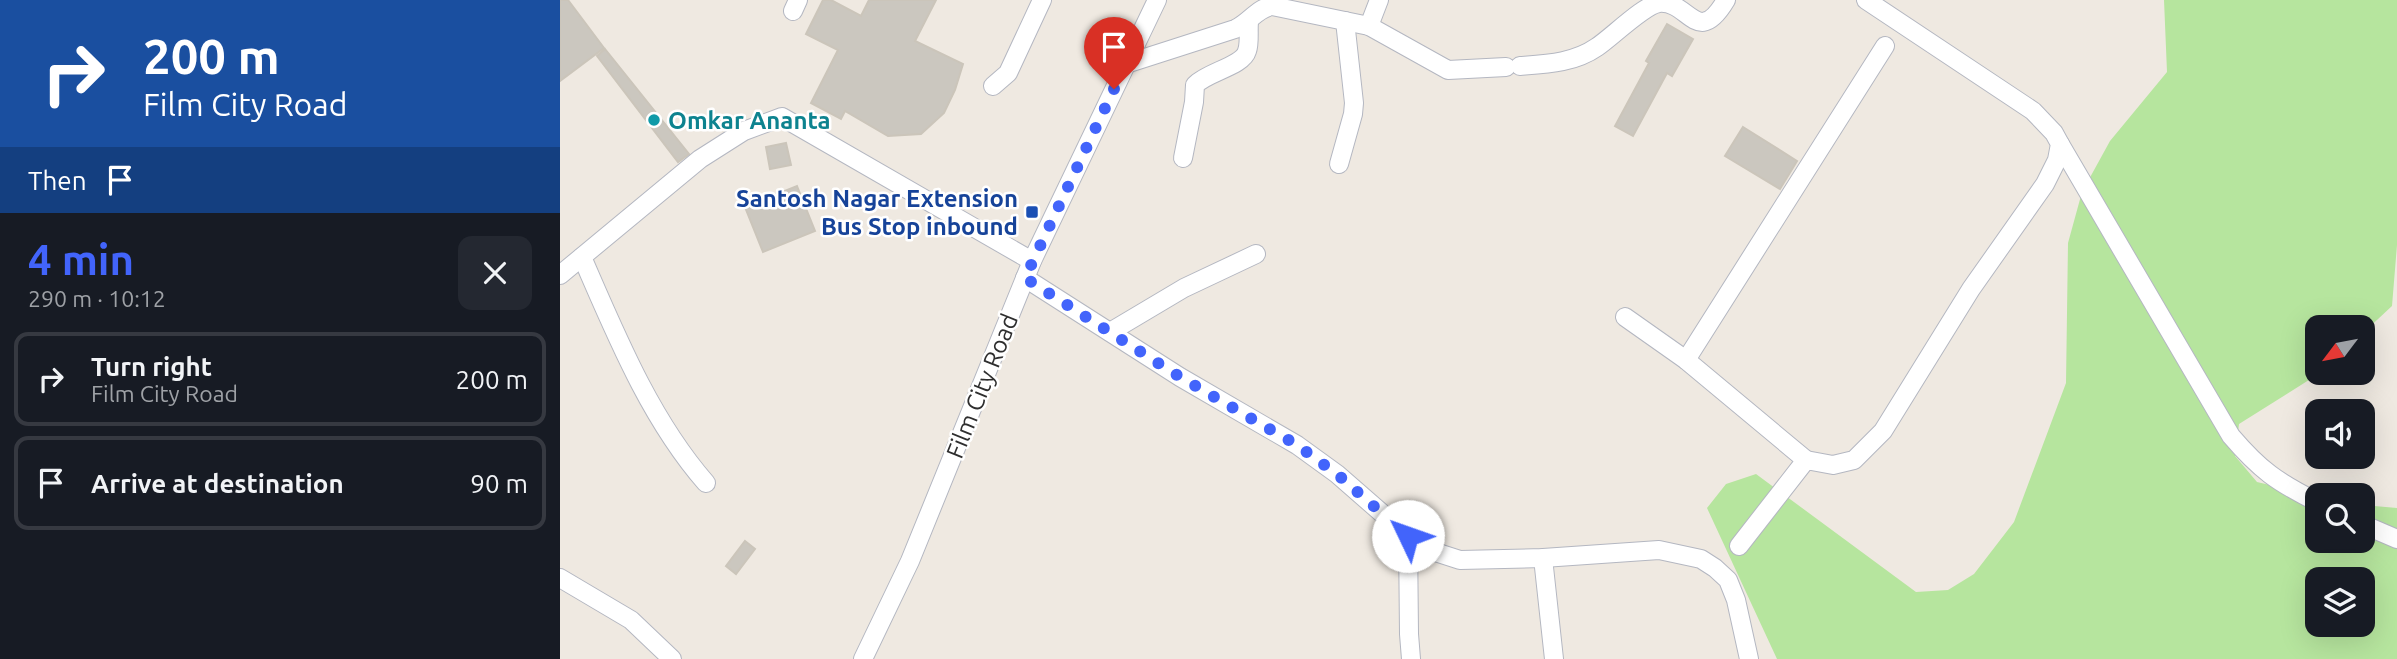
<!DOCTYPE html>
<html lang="en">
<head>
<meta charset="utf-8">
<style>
	:root { --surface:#171b24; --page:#242831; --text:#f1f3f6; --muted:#9ea1a6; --line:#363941; --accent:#4264fb }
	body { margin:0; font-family:Ubuntu,sans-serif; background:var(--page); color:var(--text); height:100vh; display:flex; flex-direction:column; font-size:26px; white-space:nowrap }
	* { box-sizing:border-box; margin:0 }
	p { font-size:23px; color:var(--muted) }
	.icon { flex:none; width:38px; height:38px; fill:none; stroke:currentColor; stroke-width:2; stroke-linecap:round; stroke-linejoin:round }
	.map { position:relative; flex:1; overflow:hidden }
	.drawer { display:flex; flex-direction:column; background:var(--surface); width:560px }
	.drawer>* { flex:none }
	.banner { background:#1a4fa0; color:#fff; overflow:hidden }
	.needle { width:46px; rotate:238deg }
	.fabs { position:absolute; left:1745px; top:315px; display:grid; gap:14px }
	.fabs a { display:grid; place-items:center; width:70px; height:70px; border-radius:14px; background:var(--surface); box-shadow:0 7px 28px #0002; font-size:35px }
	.pin { position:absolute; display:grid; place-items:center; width:60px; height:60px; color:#fff; margin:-72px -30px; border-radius:50% 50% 50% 0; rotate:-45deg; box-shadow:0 0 7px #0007 }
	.pin .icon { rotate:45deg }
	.me { position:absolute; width:77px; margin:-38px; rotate:312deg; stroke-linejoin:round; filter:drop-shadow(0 0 5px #0008) }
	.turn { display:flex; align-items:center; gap:24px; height:147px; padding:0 28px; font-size:32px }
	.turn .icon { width:91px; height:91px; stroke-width:2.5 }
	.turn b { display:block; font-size:49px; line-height:60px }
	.then { display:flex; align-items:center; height:66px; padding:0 28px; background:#0003; gap:14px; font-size:26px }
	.round { display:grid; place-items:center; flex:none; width:74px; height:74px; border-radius:14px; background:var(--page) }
	.overview { display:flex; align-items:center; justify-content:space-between; height:119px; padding:0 28px }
	h1 { font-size:42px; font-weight:600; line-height:52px; color:var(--accent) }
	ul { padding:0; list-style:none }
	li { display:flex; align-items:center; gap:21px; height:94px; margin:0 14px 10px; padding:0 14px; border:4px solid var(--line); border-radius:14px }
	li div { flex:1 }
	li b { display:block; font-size:26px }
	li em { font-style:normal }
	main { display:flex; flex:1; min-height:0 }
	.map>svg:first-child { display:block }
</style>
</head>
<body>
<main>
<section class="drawer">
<div class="banner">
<div class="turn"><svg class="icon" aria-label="right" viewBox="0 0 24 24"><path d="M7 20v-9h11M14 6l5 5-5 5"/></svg><div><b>200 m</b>Film City Road</div></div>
<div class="then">Then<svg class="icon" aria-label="arrive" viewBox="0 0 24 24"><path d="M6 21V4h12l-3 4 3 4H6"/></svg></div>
</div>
<div class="overview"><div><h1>4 min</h1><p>290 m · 10:12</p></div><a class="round"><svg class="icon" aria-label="close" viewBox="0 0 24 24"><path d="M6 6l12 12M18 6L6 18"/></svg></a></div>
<ul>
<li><svg class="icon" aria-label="right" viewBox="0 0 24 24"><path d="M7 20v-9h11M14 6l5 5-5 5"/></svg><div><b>Turn right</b><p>Film City Road</p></div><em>200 m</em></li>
<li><svg class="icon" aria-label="arrive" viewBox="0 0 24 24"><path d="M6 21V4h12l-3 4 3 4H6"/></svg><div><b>Arrive at destination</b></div><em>90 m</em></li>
</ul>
</section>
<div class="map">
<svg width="1837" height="659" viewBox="0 0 1837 659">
	<rect width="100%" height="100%" fill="#efe9e1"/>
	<!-- green -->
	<path fill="#b6e59e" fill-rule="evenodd" d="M1604,0H1837V245L1832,306L1803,333L1802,327H1757V373H1760L1679,424L1675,456L1697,482L1757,496V541H1802L1803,505L1837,508V659H1217L1147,508L1166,484L1196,474L1356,592L1388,590L1414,574L1454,522L1506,383L1508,243L1522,192L1550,141L1607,72ZM1757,579H1802V625H1757Z"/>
	<!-- building -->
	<g fill="#cbc7bf" stroke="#cbc5ba" stroke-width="2">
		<path d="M0,0H8L44,48L0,81Z"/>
		<path d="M263,0H271L301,16L309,0H376L355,41L403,64L395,90L384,113L361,134L328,136L285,111L281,119L251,103L278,50L246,34Z"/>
		<path d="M1107,24L1133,39L1112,76L1107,73L1073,136L1055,126L1089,63L1086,61Z"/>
		<path d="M45,49L129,154L118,162L37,56Z"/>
		<path d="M1183,127L1237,161L1220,189L1165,156Z"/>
		<path d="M226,143L231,165L210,169L206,147Z"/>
		<path d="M237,186L255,231L203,252L185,207Z"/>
		<path d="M185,541L195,549L176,574L166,566Z"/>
	</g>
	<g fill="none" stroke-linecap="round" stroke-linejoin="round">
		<!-- minor casing -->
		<g stroke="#b4b7c1" stroke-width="20">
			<g id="minor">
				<path d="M233,11L238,0"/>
				<path d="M809,26L819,0"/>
				<path d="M566,64L675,29C689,23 697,8 712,6L809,26L888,70L946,67"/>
				<path d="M960,66C987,64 1014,63 1037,47C1052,37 1084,5 1099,3C1129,0 1137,49 1166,0"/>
				<path d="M433,86L448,73L482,0"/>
				<path d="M1500,144L1671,436C1700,470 1717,482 1757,502"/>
				<path d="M623,158L634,102L635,85C647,72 683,66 687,51C690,43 688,31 689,22"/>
				<path d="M779,164L793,114L794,103L785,21"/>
				<path d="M22,257C56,335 90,419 146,483"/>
				<path d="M0,275L140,159L184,131L222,117L472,261"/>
				<path d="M465,278L620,377L737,445L777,474L848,536L869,550L900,560L983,558L1099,550L1141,559L1155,568L1168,580L1176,600L1189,659"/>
				<path d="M1065,317L1126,360L1246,460"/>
				<path d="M550,332L624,288L696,254"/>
				<path d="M1126,360L1325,46"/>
				<path d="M1802,524L1837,539"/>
				<path d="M848,536L849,634L851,659"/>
				<path d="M1179,546L1246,460L1273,465L1294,460L1323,431L1411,289L1485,184L1497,160L1500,144L1494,133L1473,111L1306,0"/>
				<path d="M983,558L994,659"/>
				<path d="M0,578L71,620L112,659"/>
				<path d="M303,659L350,561L472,261L597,0"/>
			</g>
		</g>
		<!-- minor -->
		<use href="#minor" stroke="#fff" stroke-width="18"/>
	</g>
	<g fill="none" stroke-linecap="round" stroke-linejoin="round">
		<!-- route -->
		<path stroke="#4264fb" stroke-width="12" stroke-dasharray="0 21.6" d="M554,89L465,278L620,377L737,445L777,474L848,536"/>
	</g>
	<!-- markers -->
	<circle fill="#0f9aa8" stroke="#fff" stroke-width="2.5" cx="94" cy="120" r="7"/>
	<rect fill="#1a4fb4" stroke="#fff" stroke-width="2.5" x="465" y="205" width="14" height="14" rx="3.5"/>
	<g text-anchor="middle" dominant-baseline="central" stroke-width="5" stroke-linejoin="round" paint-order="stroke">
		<!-- culture labels -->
		<g font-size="24" font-weight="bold" fill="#0d838f" stroke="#fff" text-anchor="start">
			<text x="108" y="120">Omkar Ananta</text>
		</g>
		<!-- transit labels -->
		<g font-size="24" font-weight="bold" fill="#164399" stroke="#fff" text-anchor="end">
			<text x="458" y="198">Santosh Nagar Extension<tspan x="458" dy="28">Bus Stop inbound</tspan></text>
		</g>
		<!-- street labels -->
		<g font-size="24" fill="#2e2e2e" stroke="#fff">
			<text transform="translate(422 386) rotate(-68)">Film City Road</text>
		</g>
	</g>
</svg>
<div class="fabs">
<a><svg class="needle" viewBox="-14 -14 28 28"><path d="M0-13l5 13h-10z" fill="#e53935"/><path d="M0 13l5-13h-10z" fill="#9ea1a6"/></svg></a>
<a><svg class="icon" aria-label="sound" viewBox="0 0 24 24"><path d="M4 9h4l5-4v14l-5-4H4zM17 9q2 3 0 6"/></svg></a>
<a><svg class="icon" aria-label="search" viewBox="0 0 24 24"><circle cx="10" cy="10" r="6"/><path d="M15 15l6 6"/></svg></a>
<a><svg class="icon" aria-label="layers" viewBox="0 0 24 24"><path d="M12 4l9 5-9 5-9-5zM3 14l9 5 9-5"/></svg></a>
</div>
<div class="pin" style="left:554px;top:89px;background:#d93025"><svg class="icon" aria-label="arrive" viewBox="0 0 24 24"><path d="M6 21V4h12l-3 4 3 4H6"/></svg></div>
<svg class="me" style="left:848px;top:536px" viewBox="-20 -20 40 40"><circle r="19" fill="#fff"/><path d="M0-13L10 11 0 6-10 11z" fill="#4264fb"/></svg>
</div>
</main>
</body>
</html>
